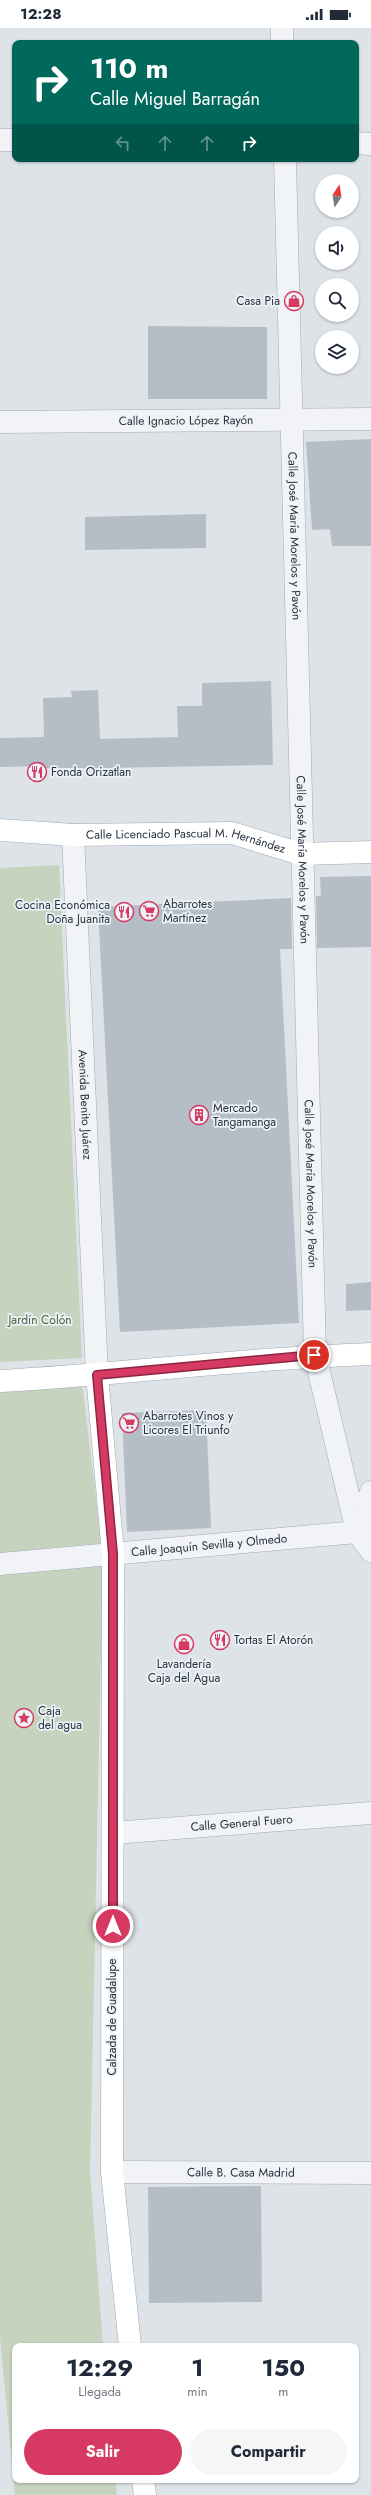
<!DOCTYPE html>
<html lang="es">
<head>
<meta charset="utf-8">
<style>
	:root { --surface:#fff; --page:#f6f6f7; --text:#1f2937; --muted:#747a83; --accent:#d63a63 }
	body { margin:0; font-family:Jost,sans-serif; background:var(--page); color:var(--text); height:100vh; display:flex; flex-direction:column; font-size:15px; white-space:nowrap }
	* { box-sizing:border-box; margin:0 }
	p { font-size:13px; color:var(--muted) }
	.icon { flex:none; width:22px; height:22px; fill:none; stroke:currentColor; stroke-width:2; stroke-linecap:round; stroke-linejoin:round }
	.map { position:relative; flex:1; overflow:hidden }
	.panel { position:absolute; left:12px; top:2315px; width:347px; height:140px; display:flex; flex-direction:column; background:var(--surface); border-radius:8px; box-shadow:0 1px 3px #0004 }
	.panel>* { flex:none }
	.guide { position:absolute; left:12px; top:12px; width:347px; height:122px; border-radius:8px; box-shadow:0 1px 3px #0004; background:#00695c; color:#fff; overflow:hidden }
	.needle { width:26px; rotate:12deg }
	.buttons { position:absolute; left:315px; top:146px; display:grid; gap:8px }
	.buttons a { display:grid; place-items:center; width:44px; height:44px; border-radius:50%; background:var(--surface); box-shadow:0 1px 3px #0004; font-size:20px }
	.pin { position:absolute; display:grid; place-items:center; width:34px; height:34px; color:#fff; margin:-17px; border:2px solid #fff; border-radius:50%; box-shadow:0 1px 4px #0007 }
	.me { position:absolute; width:44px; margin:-22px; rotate:0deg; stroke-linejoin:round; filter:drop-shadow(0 0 3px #0008) }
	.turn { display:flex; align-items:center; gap:14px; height:84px; padding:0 12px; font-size:18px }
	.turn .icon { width:52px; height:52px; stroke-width:2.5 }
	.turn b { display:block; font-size:28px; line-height:34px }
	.lanes { display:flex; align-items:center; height:38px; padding:0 12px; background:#0003; justify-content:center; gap:20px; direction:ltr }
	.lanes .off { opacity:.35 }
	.eta { display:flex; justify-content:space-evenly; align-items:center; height:68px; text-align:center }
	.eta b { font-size:24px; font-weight:700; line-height:28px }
	.primary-button { display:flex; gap:8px; margin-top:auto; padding:8px 12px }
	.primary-button a { flex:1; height:46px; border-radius:24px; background:var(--accent); color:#fff; font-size:16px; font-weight:700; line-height:46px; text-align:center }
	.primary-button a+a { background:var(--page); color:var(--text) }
	.status { display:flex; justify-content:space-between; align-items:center; height:28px; padding:0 20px; background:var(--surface); direction:ltr }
	.status svg { height:11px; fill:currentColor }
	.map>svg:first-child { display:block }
</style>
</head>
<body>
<div class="status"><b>12:28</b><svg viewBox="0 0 49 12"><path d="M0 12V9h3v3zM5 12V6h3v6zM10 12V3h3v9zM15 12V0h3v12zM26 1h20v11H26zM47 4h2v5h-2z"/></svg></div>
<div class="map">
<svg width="371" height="2467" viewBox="0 0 371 2467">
	<rect width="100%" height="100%" fill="#dee3e8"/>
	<!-- green -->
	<g fill="#c6d3be">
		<path d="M59,837L82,1330L0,1334V840Z"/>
		<path d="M82,1355L103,1527L90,2144L103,2318H15V2452H115L117,2467H15L0,2309V1361Z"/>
	</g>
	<!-- building -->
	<g fill="#b5bdc6">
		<path d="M148,298L267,299V371H148Z"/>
		<path d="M371,411V518H332L330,501L312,502L306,414Z"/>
		<path d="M206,486V520L85,522V489Z"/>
		<path d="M271,653L273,737L104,740H44V738L0,739V710L44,709L43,670L72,669L71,663L98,662L100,711L178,709L177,678H202V655Z"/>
		<path d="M371,848V919L317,920L316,868H321L320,849Z"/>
		<path d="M291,870L292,921H280L299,1295L120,1304L98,879Z"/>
		<path d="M371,1254V1282L346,1283V1256Z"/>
		<path d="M206,1382L211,1500L127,1504L122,1385Z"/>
		<path d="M261,2158L262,2274L149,2275L148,2159Z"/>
	</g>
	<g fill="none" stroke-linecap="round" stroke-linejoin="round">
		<!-- minor casing -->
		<g stroke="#a3aab2" stroke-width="23">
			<g id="minor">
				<path d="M282,0V15"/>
				<path d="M0,112H15"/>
				<path d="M356,115L371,116"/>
				<path id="s1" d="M285,131L315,1327L357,1504L371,1523"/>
				<path id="s2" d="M0,394L371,391"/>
				<path id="s3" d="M73,807L97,1347"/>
				<path d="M357,1504L371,1464"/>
				<path id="s4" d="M0,1536L357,1504L371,1506"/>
				<path id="s5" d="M113,1805L371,1785"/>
				<path id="s6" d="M112,2144L371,2145"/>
			</g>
		</g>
		<!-- primary casing -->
		<g stroke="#9ca9b5" stroke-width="23">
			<g id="primary">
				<path id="s7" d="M0,802L73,807L232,805L301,826L371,824"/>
				<path d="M97,1347L113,1526L112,2144L130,2318"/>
				<path d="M0,1353C124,1346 247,1330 371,1326"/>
				<path d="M143,2452L145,2467"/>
			</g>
		</g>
		<!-- minor -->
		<use href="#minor" stroke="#f1f3f6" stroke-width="22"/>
		<!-- primary -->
		<use href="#primary" stroke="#fff" stroke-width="22"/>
	</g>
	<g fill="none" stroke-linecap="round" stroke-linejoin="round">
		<!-- route casing -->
		<g stroke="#8b2640" stroke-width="10">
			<path id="route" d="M113,1898V1526L97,1347L314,1327"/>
		</g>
		<!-- route -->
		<use href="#route" stroke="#d63a63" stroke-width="7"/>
	</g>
	<!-- icons -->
	<defs>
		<g id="shop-ring" transform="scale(1)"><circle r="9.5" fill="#edf2f6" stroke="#d63a63" stroke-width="1.5"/><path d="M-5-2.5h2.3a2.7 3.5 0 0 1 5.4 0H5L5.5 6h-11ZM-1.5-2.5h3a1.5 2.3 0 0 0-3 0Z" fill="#d63a63"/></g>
		<g id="restaurant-ring" transform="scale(1)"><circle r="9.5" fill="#edf2f6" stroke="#d63a63" stroke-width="1.5"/><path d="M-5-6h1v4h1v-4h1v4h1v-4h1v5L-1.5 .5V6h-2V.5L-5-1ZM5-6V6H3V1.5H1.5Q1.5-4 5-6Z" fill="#d63a63"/></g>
		<g id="supermarket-ring" transform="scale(1)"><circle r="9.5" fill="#edf2f6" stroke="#d63a63" stroke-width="1.5"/><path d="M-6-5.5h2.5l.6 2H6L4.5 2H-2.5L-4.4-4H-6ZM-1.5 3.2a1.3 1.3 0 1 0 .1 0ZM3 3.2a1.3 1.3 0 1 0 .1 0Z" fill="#d63a63"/></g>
		<g id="building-ring" transform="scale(1)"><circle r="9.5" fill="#edf2f6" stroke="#d63a63" stroke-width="1.5"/><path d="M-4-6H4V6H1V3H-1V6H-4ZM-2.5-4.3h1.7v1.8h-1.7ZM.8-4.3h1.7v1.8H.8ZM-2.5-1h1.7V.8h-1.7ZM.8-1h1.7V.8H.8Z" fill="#d63a63"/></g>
		<g id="sight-ring" transform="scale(1)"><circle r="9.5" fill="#edf2f6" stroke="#d63a63" stroke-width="1.5"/><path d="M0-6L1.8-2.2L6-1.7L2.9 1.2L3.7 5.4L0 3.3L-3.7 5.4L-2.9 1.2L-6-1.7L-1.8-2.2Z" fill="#d63a63"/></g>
	</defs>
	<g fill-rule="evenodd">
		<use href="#shop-ring" x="294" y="273"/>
		<use href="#restaurant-ring" x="37" y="744"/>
		<use href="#supermarket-ring" x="149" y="883"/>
		<use href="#restaurant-ring" x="124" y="884"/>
		<use href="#building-ring" x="199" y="1087"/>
		<use href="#supermarket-ring" x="129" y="1395"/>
		<use href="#restaurant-ring" x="220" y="1612"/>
		<use href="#shop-ring" x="184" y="1616"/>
		<use href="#sight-ring" x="24" y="1690"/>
	</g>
	<g text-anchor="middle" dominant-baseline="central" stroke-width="3.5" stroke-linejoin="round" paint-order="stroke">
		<!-- poi labels -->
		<g font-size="12" fill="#263240" stroke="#edf2f6" text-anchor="start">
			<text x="280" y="273" text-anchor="end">Casa Pia</text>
			<text x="51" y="744">Fonda Orizatlan</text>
			<text x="163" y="876">Abarrotes<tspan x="163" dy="14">Martínez</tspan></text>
			<text x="110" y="877" text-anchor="end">Cocina Económica<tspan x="110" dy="14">Doña Juanita</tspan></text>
			<text x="213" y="1080">Mercado<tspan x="213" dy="14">Tangamanga</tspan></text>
			<text x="143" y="1388">Abarrotes Vinos y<tspan x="143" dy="14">Licores El Triunfo</tspan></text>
			<text x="234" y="1612">Tortas El Atorón</text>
			<text x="184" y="1636" text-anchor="middle">Lavandería<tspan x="184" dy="14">Caja del Agua</tspan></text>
			<text x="38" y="1683">Caja<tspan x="38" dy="14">del agua</tspan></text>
		</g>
		<!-- street labels -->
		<g font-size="12" fill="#263240" stroke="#edf2f6">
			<text stroke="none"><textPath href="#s2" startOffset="186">Calle Ignacio López Rayón</textPath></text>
			<text stroke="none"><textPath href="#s1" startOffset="377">Calle José María Morelos y Pavón</textPath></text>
			<text stroke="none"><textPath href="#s7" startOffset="187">Calle Licenciado Pascual M. Hernández</textPath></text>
			<text stroke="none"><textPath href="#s1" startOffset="701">Calle José María Morelos y Pavón</textPath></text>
			<text stroke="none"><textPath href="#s3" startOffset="270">Avenida Benito Juárez</textPath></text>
			<text stroke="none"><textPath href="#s1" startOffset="1025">Calle José María Morelos y Pavón</textPath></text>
			<text stroke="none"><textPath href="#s4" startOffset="210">Calle Joaquín Sevilla y Olmedo</textPath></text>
			<text stroke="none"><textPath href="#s5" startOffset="129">Calle General Fuero</textPath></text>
			<text transform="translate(112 1989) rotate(-90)">Calzada de Guadalupe</text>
			<text stroke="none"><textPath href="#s6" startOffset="129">Calle B. Casa Madrid</textPath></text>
		</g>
		<!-- park labels -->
		<g font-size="12" fill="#3f5d32" stroke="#edf2f6">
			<text x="40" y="1292">Jardín Colón</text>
		</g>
	</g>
</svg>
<div class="buttons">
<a><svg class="needle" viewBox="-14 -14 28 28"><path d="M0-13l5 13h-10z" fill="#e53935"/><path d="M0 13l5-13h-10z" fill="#747a83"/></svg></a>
<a><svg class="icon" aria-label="sound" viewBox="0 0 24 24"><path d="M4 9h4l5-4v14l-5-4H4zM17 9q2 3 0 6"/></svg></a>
<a><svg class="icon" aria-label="search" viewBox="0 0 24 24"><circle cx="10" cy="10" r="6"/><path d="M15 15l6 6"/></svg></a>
<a><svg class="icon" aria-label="layers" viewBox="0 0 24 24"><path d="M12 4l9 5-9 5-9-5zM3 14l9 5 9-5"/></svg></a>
</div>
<div class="pin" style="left:314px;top:1327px;background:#d93025"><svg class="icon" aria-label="arrive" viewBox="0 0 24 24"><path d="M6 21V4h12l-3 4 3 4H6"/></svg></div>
<svg class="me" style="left:113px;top:1898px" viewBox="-20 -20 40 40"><circle r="17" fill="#d63a63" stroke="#fff" stroke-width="3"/><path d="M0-11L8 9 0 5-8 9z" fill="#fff"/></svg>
<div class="guide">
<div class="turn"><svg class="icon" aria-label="right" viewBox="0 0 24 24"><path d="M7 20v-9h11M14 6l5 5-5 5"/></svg><div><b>110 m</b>Calle Miguel Barragán</div></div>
<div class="lanes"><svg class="icon off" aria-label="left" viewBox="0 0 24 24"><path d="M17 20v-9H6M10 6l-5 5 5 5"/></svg><svg class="icon off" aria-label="ahead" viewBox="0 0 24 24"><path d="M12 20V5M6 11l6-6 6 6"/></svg><svg class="icon off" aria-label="ahead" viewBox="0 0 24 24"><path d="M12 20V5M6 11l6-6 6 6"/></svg><svg class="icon" aria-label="right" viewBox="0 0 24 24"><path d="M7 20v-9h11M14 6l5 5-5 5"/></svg></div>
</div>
<section class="panel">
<div class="eta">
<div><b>12:29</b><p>Llegada</p></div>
<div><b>1</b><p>min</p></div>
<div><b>150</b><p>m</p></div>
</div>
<div class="primary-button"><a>Salir</a><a>Compartir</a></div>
</section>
</div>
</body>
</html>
